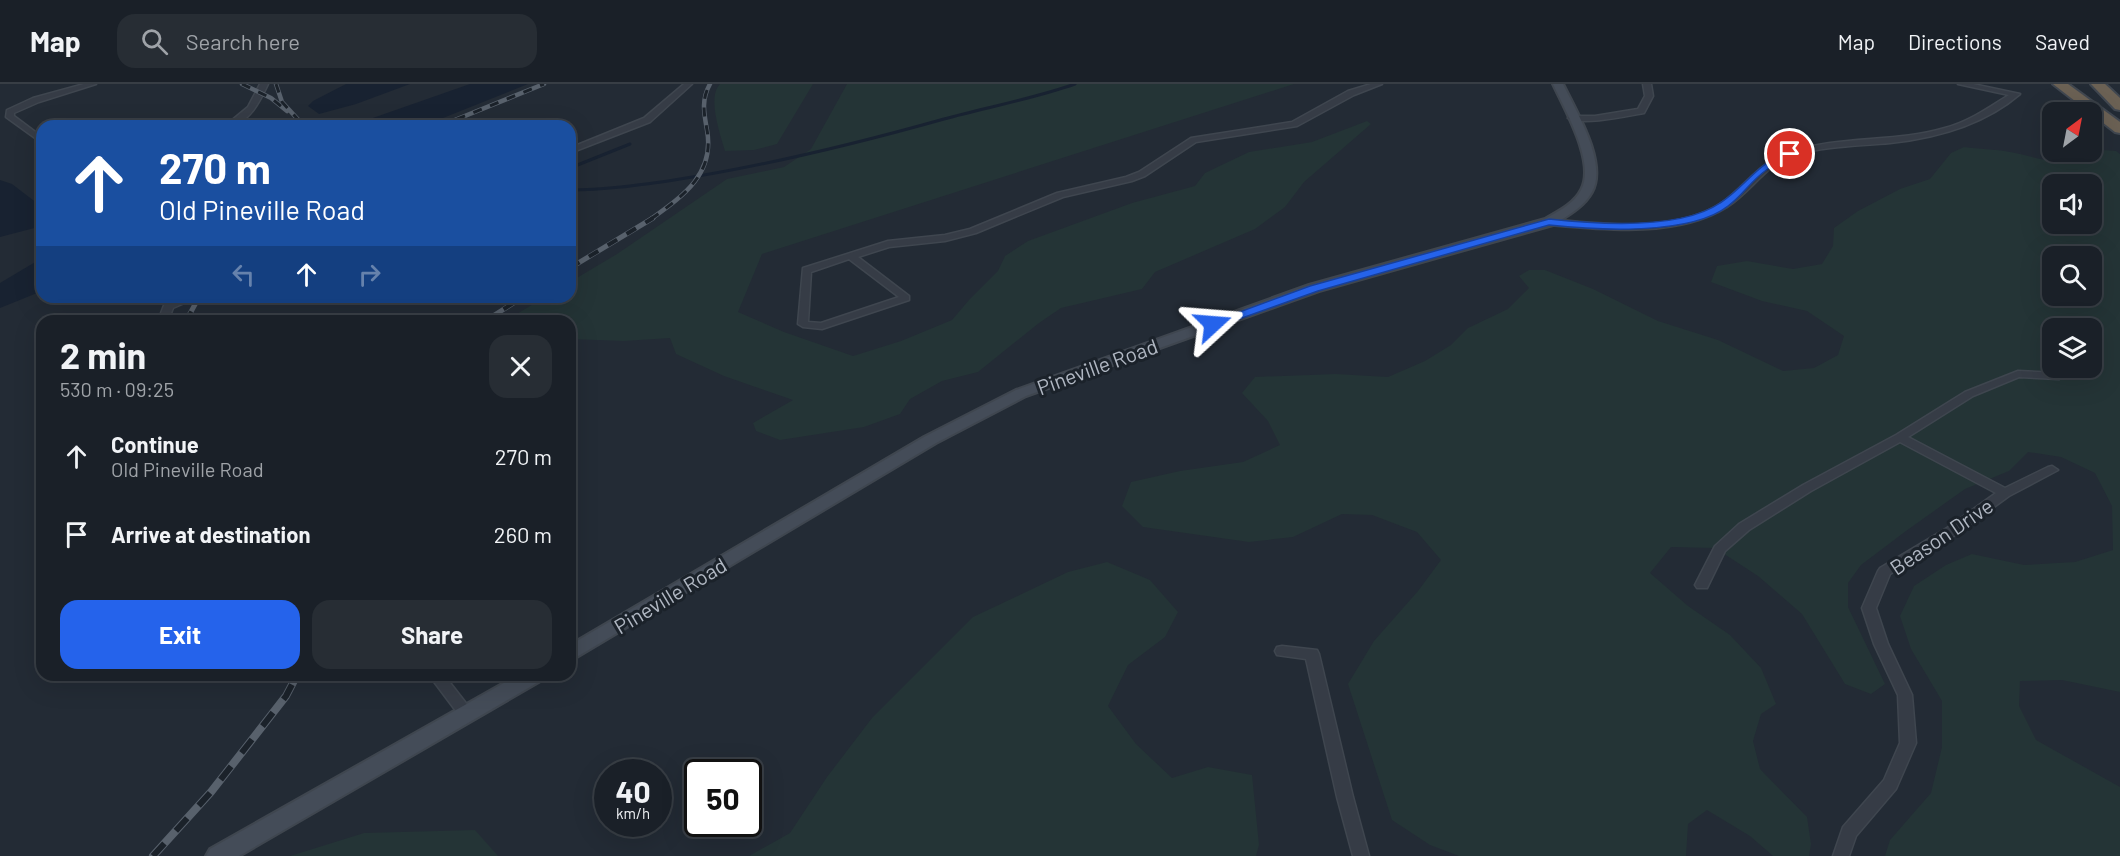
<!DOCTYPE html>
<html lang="en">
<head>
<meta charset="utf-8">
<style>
	:root { --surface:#1a2028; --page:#272d34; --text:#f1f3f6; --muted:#9fa3a8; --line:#383e45; --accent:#2563eb }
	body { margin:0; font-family:Barlow,sans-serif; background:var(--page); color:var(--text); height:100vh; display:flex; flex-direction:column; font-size:22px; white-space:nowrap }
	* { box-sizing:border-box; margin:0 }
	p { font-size:20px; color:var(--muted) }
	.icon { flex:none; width:33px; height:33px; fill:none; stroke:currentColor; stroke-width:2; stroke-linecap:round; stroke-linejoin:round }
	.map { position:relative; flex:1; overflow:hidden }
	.sheet { position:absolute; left:36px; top:231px; width:540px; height:366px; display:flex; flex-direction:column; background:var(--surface); border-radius:18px; box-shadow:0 6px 24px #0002,0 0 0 2px var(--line) }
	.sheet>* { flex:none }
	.top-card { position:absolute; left:36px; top:36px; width:540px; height:183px; border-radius:18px; box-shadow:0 6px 24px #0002,0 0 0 2px var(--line); background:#1a4fa0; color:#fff; overflow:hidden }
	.needle { width:39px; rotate:32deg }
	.controls { position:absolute; left:2042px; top:18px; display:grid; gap:12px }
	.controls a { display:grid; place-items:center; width:60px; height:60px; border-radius:12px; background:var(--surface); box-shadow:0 6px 24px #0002,0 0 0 2px var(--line); font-size:30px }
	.speed { position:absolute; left:594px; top:675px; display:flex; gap:12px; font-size:30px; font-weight:700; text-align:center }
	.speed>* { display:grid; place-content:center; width:78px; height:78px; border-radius:50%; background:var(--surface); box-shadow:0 6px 24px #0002,0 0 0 2px var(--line); line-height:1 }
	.speed small { font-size:15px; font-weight:400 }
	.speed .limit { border:3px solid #111; border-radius:9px; background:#fff; color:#111 }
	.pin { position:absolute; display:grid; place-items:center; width:51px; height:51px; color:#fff; margin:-26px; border:3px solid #fff; border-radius:50%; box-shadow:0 2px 6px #0007 }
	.me { position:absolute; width:66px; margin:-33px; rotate:71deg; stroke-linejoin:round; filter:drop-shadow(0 0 4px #0008) }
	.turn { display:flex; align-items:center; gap:21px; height:126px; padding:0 24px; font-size:27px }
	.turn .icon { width:78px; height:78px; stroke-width:2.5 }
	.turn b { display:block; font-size:42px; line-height:51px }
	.lanes { display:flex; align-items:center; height:57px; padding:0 24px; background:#0003; justify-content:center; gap:30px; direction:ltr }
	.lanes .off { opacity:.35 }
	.round { display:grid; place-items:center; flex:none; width:63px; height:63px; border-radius:18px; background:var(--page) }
	.summary { display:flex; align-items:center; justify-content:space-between; height:102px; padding:0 24px }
	h1 { font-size:36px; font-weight:700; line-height:45px }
	.action { display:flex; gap:12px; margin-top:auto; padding:12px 24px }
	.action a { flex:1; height:69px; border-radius:18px; background:var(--accent); color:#fff; font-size:24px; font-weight:700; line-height:69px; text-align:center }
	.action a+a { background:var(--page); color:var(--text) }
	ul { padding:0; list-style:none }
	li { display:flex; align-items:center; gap:18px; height:78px; padding:0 24px }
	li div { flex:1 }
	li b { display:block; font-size:22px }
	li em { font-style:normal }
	header { display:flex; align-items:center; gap:36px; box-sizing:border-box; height:84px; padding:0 30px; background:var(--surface); border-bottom:2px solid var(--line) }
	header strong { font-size:28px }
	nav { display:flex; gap:33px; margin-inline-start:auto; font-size:21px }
	.search { width:420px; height:54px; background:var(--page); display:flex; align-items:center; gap:15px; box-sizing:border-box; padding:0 21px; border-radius:18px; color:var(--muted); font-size:22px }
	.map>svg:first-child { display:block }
</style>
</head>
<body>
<header>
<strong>Map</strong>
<div class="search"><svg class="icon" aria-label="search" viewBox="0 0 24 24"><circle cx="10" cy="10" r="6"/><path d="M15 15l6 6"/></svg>Search here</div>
<nav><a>Map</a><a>Directions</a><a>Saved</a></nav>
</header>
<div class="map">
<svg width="2120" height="772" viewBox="0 0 2120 772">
	<rect width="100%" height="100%" fill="#232b35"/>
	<!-- green -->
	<g fill="#243436" fill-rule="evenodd">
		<path d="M720,0H813L777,60L754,66L725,67C720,50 707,13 720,0Z"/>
		<path d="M847,0H1294L762,170L738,228L784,248L853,272L901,257L952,236L969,216L998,187L1005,172L1028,157L1132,119L1195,102L1205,89L1249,68L1312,58L1367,37L1371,40L1304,98L1285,123L1255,145L1155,188L1142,205L1061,224L1039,239L978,288L942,297L910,315L900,330L864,343L780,356L756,347L753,339L793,316L724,292L676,270L670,254L624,257L570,255V237H505L545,213H570V198L617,170L727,95L784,83L811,65Z"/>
		<path d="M1964,63C1979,65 1995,65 2010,68C2034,72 2055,83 2079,74V68H2091V65L2116,67L2120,70V608L2062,596L2020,597L2019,622L2036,656L2120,703V772H1885L1890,756L1931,709L1942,663V617L1911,565L1900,532L1914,502L1946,481L1972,470L2024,481L2075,478L2113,466L2112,422L2095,389L2061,373L2028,368L2009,387L1965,405L1906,447L1861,481L1848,499V523L1885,600L1871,610L1845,600L1802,530L1758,492L1715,464L1671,463L1650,489L1688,522L1730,551L1761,584L1776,620L1761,630L1753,657L1760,685L1807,733L1811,760L1809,772H1773L1750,752L1707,726L1688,740L1686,772H1459L1430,761L1392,736L1348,600L1374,557L1418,507L1441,476L1417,448L1372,431L1342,430L1293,453L1249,458L1143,443L1122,422L1131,398L1180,387L1243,378L1280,361L1268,337L1242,309L1255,293L1336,290L1388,293L1425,277L1451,261L1468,244L1508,225L1529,204L1519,192L1529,186H1545L1593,205L1658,237L1718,256L1783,287L1814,284L1838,271L1844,252L1807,227L1762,217L1711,198L1717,182L1747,177L1793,185L1822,180L1833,162L1834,144L1858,127L1900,105L1930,95L1951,69ZM2052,100H2091V140H2052ZM2052,172H2091V212H2052ZM2052,244H2091V284H2052Z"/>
		<path d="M1107,478L1150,496L1178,528L1165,553L1128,581L1108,622L1136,660L1172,694L1208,683L1252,691L1259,761L1256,772H749L790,749L827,693L872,634L973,533L1068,488Z"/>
		<path d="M475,746L498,772H290L364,749Z"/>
	</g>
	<!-- water -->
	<g fill="#182231">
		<path d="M346,0H410L356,20L319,30L308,22L313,17Z"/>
		<path d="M470,0H528L423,42H350Z"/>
		<path d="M0,96L12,100L42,123V142L0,153Z"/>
		<path d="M42,174V207L0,224V199Z"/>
	</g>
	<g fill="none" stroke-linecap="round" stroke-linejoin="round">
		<!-- stream -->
		<g stroke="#182231" stroke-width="3">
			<path d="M570,84L630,60"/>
			<path d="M570,106C605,106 639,101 674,96C765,82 855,60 944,35C988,23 1032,15 1075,0"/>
		</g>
		<!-- street casing -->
		<g stroke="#3f464f" stroke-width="3">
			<g id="street">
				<path d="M84,0H96L39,18L14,29V32L42,53V59L6,33L7,26L33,14Z"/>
				<path d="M260,0H268C259,19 248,42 225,42L248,23Z"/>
				<path d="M684,0H692L650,38L570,69V64L644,34Z"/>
				<path d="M1371,0H1382L1354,11L1297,42L1196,58L1145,92L1132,97L1063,113L976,149L945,157L889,163L858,173L909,212V216L822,245L803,243L798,240L803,184L888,157L945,151L970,145L1057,109L1126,93L1139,88L1191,54L1292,38L1348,7ZM849,175L899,213L821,239L808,238L811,188Z"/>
				<path d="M1643,0H1651L1653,12L1644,29C1627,32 1582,42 1568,34L1572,32H1595L1638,25L1645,12Z"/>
				<path d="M1958,0H1973L2020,10C1984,41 1936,54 1890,59C1858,62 1826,62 1795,71C1766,80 1752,107 1727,123C1678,154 1604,146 1549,141L1545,138L1549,135C1601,140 1677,150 1723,118C1745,102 1760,78 1787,69C1838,51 1894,59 1945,44C1969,38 1989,23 2009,11Z"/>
				<path d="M171,213L176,216L184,213H198L173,224L168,237H158L166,216Z"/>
				<path d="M2018,287L2059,289L2064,292L2059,295L2019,293L1973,312L1908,353L2005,404L2048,383L2052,382L2058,386L2009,412L1957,450L1890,490L1876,524L1888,560L1912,611L1916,659L1896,705L1856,752L1849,772H1833L1843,743L1884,696L1900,659L1898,611L1874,560L1862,524L1878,487L1880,484L1947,444L1996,409L1900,358L1811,407L1749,446L1725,467L1707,504H1697L1695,501L1715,462L1739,440L1803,401L1896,351L1965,308Z"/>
				<path d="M1282,562L1317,566L1319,570L1353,713L1369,772H1353L1337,713L1306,575L1277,571L1275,567L1277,563Z"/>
				<path d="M429,591H444L472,627L475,631L472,635L467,637L462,635Z"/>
			</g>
		</g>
		<!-- secondary casing -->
		<g stroke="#3f464f" stroke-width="4">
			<g id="secondary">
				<path d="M1553,0H1563C1576,27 1608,79 1592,108C1584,123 1567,132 1553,141L1319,207L1026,312L936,359L570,577V561L924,353L1016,306L1309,201L1545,135C1557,128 1574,120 1581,106C1596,79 1565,26 1553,0Z"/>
				<path d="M518,591H545L542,596L239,772H206L210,765Z"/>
			</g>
		</g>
		<!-- highway casing -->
		<g stroke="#404750" stroke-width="4">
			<g id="highway">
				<path d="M2053,0H2068L2120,38V49L2115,48Z"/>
				<path d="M2091,0H2105L2120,14V26L2115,25Z"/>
			</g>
		</g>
		<!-- street -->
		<use href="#street" fill="#363c46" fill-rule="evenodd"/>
		<!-- secondary -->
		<use href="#secondary" fill="#444c58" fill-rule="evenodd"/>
		<!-- highway -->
		<use href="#highway" fill="#6b6154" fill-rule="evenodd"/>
		<!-- rail-far2 casing -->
		<g stroke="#58616c" stroke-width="4.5">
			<g id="rail-far2">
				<path d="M242,0L271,14L287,27"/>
				<path d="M276,0L282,18L304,42"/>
				<path d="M440,42L544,0"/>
				<path d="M651,135C683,112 715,90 707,46C704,29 701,16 710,0"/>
			</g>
		</g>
		<!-- rail-far1 casing -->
		<g stroke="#58616c" stroke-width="5">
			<g id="rail-far1">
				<path d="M570,184L653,134"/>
				<path d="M186,237L199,213"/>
				<path d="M485,237L523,213"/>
			</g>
		</g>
		<!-- rail casing -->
		<g stroke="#58616c" stroke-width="8">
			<path id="rail" d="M153,772L211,708L286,612L297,591"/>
		</g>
		<!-- rail-far2 -->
		<use href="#rail-far2" stroke="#1b222a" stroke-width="3" stroke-dasharray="9" stroke-linecap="butt"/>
		<!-- rail-far1 -->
		<use href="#rail-far1" stroke="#1b222a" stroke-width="4" stroke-dasharray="11" stroke-linecap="butt"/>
		<!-- rail -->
		<use href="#rail" stroke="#1b222a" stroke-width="6" stroke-dasharray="17" stroke-linecap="butt"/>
	</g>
	<!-- route -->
	<path fill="#2563eb" stroke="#184099" stroke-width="1.5" d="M1790,67L1794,70L1793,72C1784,77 1773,81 1765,87C1751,97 1742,112 1728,122C1690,152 1595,146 1549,141L1318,207L1217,243H1209L1207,240L1310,202L1549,135C1595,140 1681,146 1720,119C1746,102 1758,78 1790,67Z"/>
	<g text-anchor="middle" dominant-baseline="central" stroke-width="6" stroke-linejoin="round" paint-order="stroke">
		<!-- street labels -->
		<g font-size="21" fill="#b0b7c2" stroke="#1b222a">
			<text transform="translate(1097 282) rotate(-20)">Pineville Road</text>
			<text transform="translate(1941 452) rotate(-34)">Beason Drive</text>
			<text transform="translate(670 511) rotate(-31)">Pineville Road</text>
		</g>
	</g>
</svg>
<div class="controls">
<a><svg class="needle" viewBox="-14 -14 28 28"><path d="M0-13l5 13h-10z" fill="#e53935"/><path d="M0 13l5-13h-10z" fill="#9fa3a8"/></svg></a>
<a><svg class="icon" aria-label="sound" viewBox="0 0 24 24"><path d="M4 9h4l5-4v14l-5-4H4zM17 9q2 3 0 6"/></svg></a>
<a><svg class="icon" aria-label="search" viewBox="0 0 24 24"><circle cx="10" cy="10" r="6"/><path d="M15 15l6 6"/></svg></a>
<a><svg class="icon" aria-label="layers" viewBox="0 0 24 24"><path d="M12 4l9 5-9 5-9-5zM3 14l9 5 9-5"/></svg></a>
</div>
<div class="speed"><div>40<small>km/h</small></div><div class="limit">50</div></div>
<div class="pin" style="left:1790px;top:70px;background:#d93025"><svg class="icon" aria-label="arrive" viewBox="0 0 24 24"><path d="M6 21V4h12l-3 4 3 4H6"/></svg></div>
<svg class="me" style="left:1213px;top:240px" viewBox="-20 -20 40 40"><path d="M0-17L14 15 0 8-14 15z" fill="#2563eb" stroke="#fff" stroke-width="4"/></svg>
<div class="top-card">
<div class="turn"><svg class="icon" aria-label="ahead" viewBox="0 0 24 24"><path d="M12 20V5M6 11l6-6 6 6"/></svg><div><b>270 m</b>Old Pineville Road</div></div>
<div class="lanes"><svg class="icon off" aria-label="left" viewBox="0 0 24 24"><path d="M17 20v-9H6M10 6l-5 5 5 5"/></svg><svg class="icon" aria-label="ahead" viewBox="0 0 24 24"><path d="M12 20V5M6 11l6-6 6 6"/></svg><svg class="icon off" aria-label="right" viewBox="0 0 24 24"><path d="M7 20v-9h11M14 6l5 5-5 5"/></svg></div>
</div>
<section class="sheet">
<div class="summary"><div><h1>2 min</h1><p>530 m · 09:25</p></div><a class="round"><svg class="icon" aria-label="close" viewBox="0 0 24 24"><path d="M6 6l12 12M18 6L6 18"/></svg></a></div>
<ul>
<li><svg class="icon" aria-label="ahead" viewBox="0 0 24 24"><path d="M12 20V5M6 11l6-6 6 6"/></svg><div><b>Continue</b><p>Old Pineville Road</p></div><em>270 m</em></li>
<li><svg class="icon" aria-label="arrive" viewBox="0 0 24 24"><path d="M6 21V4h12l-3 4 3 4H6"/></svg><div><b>Arrive at destination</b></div><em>260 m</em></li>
</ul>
<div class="action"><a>Exit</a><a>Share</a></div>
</section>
</div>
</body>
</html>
